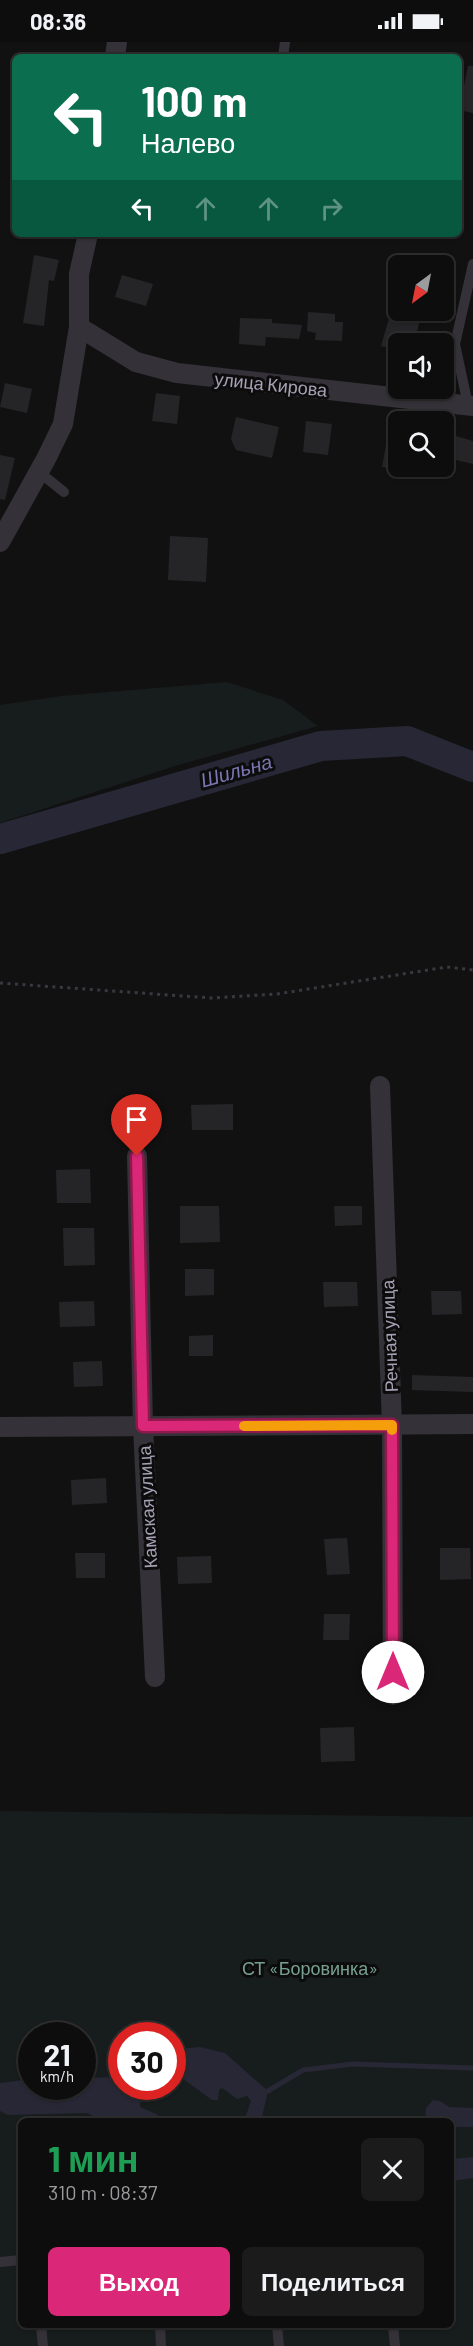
<!DOCTYPE html>
<html lang="ru">
<head>
<meta charset="utf-8">
<style>
	:root { --surface:#0e0d0e; --page:#1c1b1c; --text:#f1f3f6; --muted:#9b9c9e; --line:#2e2d2e; --accent:#db2777 }
	body { margin:0; font-family:Barlow,sans-serif; background:var(--page); color:var(--text); height:100vh; display:flex; flex-direction:column; font-size:22px; white-space:nowrap }
	* { box-sizing:border-box; margin:0 }
	p { font-size:20px; color:var(--muted) }
	.icon { flex:none; width:33px; height:33px; fill:none; stroke:currentColor; stroke-width:2; stroke-linecap:round; stroke-linejoin:round }
	.map { position:relative; flex:1; overflow:hidden }
	.panel { position:absolute; left:18px; top:2076px; width:436px; height:210px; display:flex; flex-direction:column; background:var(--surface); border-radius:9px; box-shadow:0 2px 4px #0004,0 0 0 2px var(--line) }
	.panel>* { flex:none }
	.banner { position:absolute; left:12px; top:12px; width:450px; height:183px; border-radius:9px; box-shadow:0 2px 4px #0004,0 0 0 2px var(--line); background:#0b6e4f; color:#fff; overflow:hidden }
	.needle { width:39px; rotate:212deg }
	.controls { position:absolute; left:388px; top:213px; display:grid; gap:12px }
	.controls a { display:grid; place-items:center; width:66px; height:66px; border-radius:9px; background:var(--surface); box-shadow:0 2px 4px #0004,0 0 0 2px var(--line); font-size:30px }
	.speed { position:absolute; left:18px; top:1980px; display:flex; gap:12px; font-size:30px; font-weight:700; text-align:center }
	.speed>* { display:grid; place-content:center; width:78px; height:78px; border-radius:50%; background:var(--surface); box-shadow:0 2px 4px #0004,0 0 0 2px var(--line); line-height:1 }
	.speed small { font-size:15px; font-weight:400 }
	.speed .limit { border:9px solid #d22; background:#fff; color:#111 }
	.pin { position:absolute; display:grid; place-items:center; width:51px; height:51px; color:#fff; margin:-62px -26px; border-radius:50% 50% 50% 0; rotate:-45deg; box-shadow:0 0 6px #0007 }
	.pin .icon { rotate:45deg }
	.me { position:absolute; width:66px; margin:-33px; rotate:0deg; stroke-linejoin:round; filter:drop-shadow(0 0 4px #0008) }
	.turn { display:flex; align-items:center; gap:21px; height:126px; padding:0 30px; font-size:27px }
	.turn .icon { width:78px; height:78px; stroke-width:2.5 }
	.turn b { display:block; font-size:42px; line-height:51px }
	.lanes { display:flex; align-items:center; height:57px; padding:0 30px; background:#0003; justify-content:center; gap:30px; direction:ltr }
	.lanes .off { opacity:.35 }
	.round { display:grid; place-items:center; flex:none; width:63px; height:63px; border-radius:9px; background:var(--page) }
	.headline { display:flex; align-items:center; justify-content:space-between; height:102px; padding:0 30px }
	h1 { font-size:36px; font-weight:700; line-height:45px; color:#1e9e55 }
	.cta { display:flex; gap:12px; margin-top:auto; padding:12px 30px }
	.cta a { flex:1; height:69px; border-radius:9px; background:var(--accent); color:#fff; font-size:24px; font-weight:700; line-height:69px; text-align:center }
	.cta a+a { background:var(--page); color:var(--text) }
	.status { display:flex; justify-content:space-between; align-items:center; height:42px; padding:0 30px; background:var(--surface); direction:ltr }
	.status svg { height:16px; fill:currentColor }
	.map>svg:first-child { display:block }
</style>
</head>
<body>
<div class="status"><b>08:36</b><svg viewBox="0 0 49 12"><path d="M0 12V9h3v3zM5 12V6h3v6zM10 12V3h3v9zM15 12V0h3v12zM26 1h20v11H26zM47 4h2v5h-2z"/></svg></div>
<div class="map">
<svg width="473" height="2304" viewBox="0 0 473 2304">
	<rect width="100%" height="100%" fill="#121112"/>
	<!-- green -->
	<g fill="#171d1c" fill-rule="evenodd">
		<path d="M227,640L283,658L318,684L175,724L0,781V663L61,654Z"/>
		<path d="M0,1769L473,1775V2304H0ZM32,1994H82V2044H32ZM122,1994H172V2044H122ZM21,2079H452V2283H21Z"/>
	</g>
	<!-- water -->
	<g fill="#272736">
		<path d="M200,2005L225,2011L268,2049L261,2079H244L251,2059L247,2054L237,2057L222,2046L219,2048L218,2058H212L179,2034L173,2035V2011L178,2007Z"/>
		<path d="M121,2035L122,2044L161,2045L140,2061V2065L156,2072L166,2079H138L121,2074H93L87,2071L8,2073L0,2069V2041L31,2037L32,2044H82L83,2036Z"/>
		<path d="M433,2058L440,2059L449,2065L473,2066V2085H452V2079H425L426,2066Z"/>
		<path d="M473,2115V2136L452,2139V2117Z"/>
	</g>
	<g fill="none" stroke-linecap="round" stroke-linejoin="round">
		<!-- stream -->
		<path stroke="#272736" stroke-width="5" d="M268,2049L303,2028L353,2022L473,2026"/>
		<!-- river -->
		<path stroke="#272736" stroke-width="30" d="M0,797L321,704L407,699L473,725"/>
	</g>
	<!-- building -->
	<g fill="#252427">
		<path d="M468,24H473V71L459,68Z"/>
		<path d="M34,213L59,218L54,239L49,238L44,284L23,281Z"/>
		<path d="M122,233L153,242L146,264L115,255Z"/>
		<path d="M392,266L421,273L414,302H399V308L381,304Z"/>
		<path d="M308,270L335,272V280H343L342,299L315,298L316,291L307,289Z"/>
		<path d="M240,276L272,277V281L302,283L299,297L266,295L265,304L239,302Z"/>
		<path d="M5,341L32,347L27,371L0,365Z"/>
		<path d="M156,351L180,354L177,382L152,379Z"/>
		<path d="M392,369L399,370V427L382,425Z"/>
		<path d="M236,375L279,385L272,416L236,408L231,397Z"/>
		<path d="M306,379L332,382L328,413L303,410Z"/>
		<path d="M456,394L473,399V422L452,417Z"/>
		<path d="M0,413L15,416L5,458L0,457Z"/>
		<path d="M170,494L208,496L206,540L168,538Z"/>
		<path d="M233,1062V1088H192L191,1063Z"/>
		<path d="M90,1127L91,1161H57L56,1128Z"/>
		<path d="M180,1164H219L220,1200L180,1201Z"/>
		<path d="M334,1164H362V1183L335,1184Z"/>
		<path d="M63,1186H94L95,1223L64,1224Z"/>
		<path d="M185,1227H214V1253L185,1254Z"/>
		<path d="M323,1240H357L358,1264L324,1265Z"/>
		<path d="M431,1249H461L462,1272L432,1273Z"/>
		<path d="M94,1259L95,1284L60,1285L59,1260Z"/>
		<path d="M213,1293V1314H189V1294Z"/>
		<path d="M102,1319L103,1344L74,1345L73,1320Z"/>
		<path d="M412,1333L473,1335V1350L412,1348Z"/>
		<path d="M106,1436L107,1461L72,1463L71,1438Z"/>
		<path d="M347,1496L350,1532L327,1533L324,1497Z"/>
		<path d="M440,1506H470L471,1537L440,1538Z"/>
		<path d="M75,1511H105V1536H76Z"/>
		<path d="M211,1514L212,1541L178,1542L177,1515Z"/>
		<path d="M324,1572H350L349,1598H323Z"/>
		<path d="M354,1685L355,1719L321,1720L320,1686Z"/>
	</g>
	<g fill="none" stroke-linecap="round" stroke-linejoin="round">
		<!-- path -->
		<path stroke="#3a383f" stroke-width="3" stroke-dasharray="3 4.5" stroke-linecap="butt" d="M0,941L211,956L277,952L447,925L473,928"/>
		<!-- lane -->
		<g stroke="#343238" stroke-width="10">
			<path d="M283,15L285,0"/>
			<path d="M468,363L455,302L473,222"/>
			<path d="M39,430L64,450"/>
			<path d="M0,2220L21,2218"/>
			<path d="M41,2283L43,2304"/>
			<path d="M160,2283L161,2304"/>
			<path d="M277,2283L279,2304"/>
			<path d="M393,2283L395,2304"/>
		</g>
		<!-- street -->
		<g stroke="#343238" stroke-width="20">
			<path d="M115,15L117,0"/>
			<path d="M79,285L136,320L177,331L473,364"/>
			<path d="M0,500L46,417L63,382L79,285V232L88,192"/>
			<path d="M380,1044L392,1384L393,1653"/>
			<path d="M137,1114L143,1384L155,1635"/>
			<path d="M0,1385L473,1382"/>
		</g>
	</g>
	<g fill="none" stroke-linecap="round" stroke-linejoin="round">
		<!-- route casing -->
		<g stroke="#8e194d" stroke-width="15">
			<path id="route" d="M137,1114L143,1384L392,1383L393,1630"/>
		</g>
		<!-- route -->
		<use href="#route" stroke="#db2777" stroke-width="10"/>
		<!-- slow -->
		<path stroke="#f59e0b" stroke-width="10" d="M244,1384L392,1383V1388"/>
	</g>
	<g text-anchor="middle" dominant-baseline="central" stroke-width="6" stroke-linejoin="round" paint-order="stroke">
		<!-- street labels -->
		<g font-size="18" fill="#a6a1b4" stroke="#0d0c0d">
			<text transform="translate(271 342) rotate(6)">улица Кирова</text>
			<text transform="translate(389 1294) rotate(-92)">Речная улица</text>
			<text transform="translate(147 1465) rotate(-93)">Камская улица</text>
		</g>
		<!-- park labels -->
		<g font-size="18" fill="#77a091" stroke="#0d0c0d">
			<text x="310" y="1926">СТ «Боровинка»</text>
		</g>
		<!-- water labels -->
		<g font-size="20" font-style="italic" fill="#7976b1" stroke="#0d0c0d">
			<text transform="translate(236 728) rotate(-16)">Шильна</text>
		</g>
	</g>
</svg>
<div class="controls">
<a><svg class="needle" viewBox="-14 -14 28 28"><path d="M0-13l5 13h-10z" fill="#e53935"/><path d="M0 13l5-13h-10z" fill="#9b9c9e"/></svg></a>
<a><svg class="icon" aria-label="sound" viewBox="0 0 24 24"><path d="M4 9h4l5-4v14l-5-4H4zM17 9q2 3 0 6"/></svg></a>
<a><svg class="icon" aria-label="search" viewBox="0 0 24 24"><circle cx="10" cy="10" r="6"/><path d="M15 15l6 6"/></svg></a>
</div>
<div class="speed"><div>21<small>km/h</small></div><div class="limit">30</div></div>
<div class="pin" style="left:137px;top:1114px;background:#d93025"><svg class="icon" aria-label="arrive" viewBox="0 0 24 24"><path d="M6 21V4h12l-3 4 3 4H6"/></svg></div>
<svg class="me" style="left:393px;top:1630px" viewBox="-20 -20 40 40"><circle r="19" fill="#fff"/><path d="M0-13L10 11 0 6-10 11z" fill="#db2777"/></svg>
<div class="banner">
<div class="turn"><svg class="icon" aria-label="left" viewBox="0 0 24 24"><path d="M17 20v-9H6M10 6l-5 5 5 5"/></svg><div><b>100 m</b>Налево</div></div>
<div class="lanes"><svg class="icon" aria-label="left" viewBox="0 0 24 24"><path d="M17 20v-9H6M10 6l-5 5 5 5"/></svg><svg class="icon off" aria-label="ahead" viewBox="0 0 24 24"><path d="M12 20V5M6 11l6-6 6 6"/></svg><svg class="icon off" aria-label="ahead" viewBox="0 0 24 24"><path d="M12 20V5M6 11l6-6 6 6"/></svg><svg class="icon off" aria-label="right" viewBox="0 0 24 24"><path d="M7 20v-9h11M14 6l5 5-5 5"/></svg></div>
</div>
<section class="panel">
<div class="headline"><div><h1>1 мин</h1><p>310 m · 08:37</p></div><a class="round"><svg class="icon" aria-label="close" viewBox="0 0 24 24"><path d="M6 6l12 12M18 6L6 18"/></svg></a></div>
<div class="cta"><a>Выход</a><a>Поделиться</a></div>
</section>
</div>
</body>
</html>
